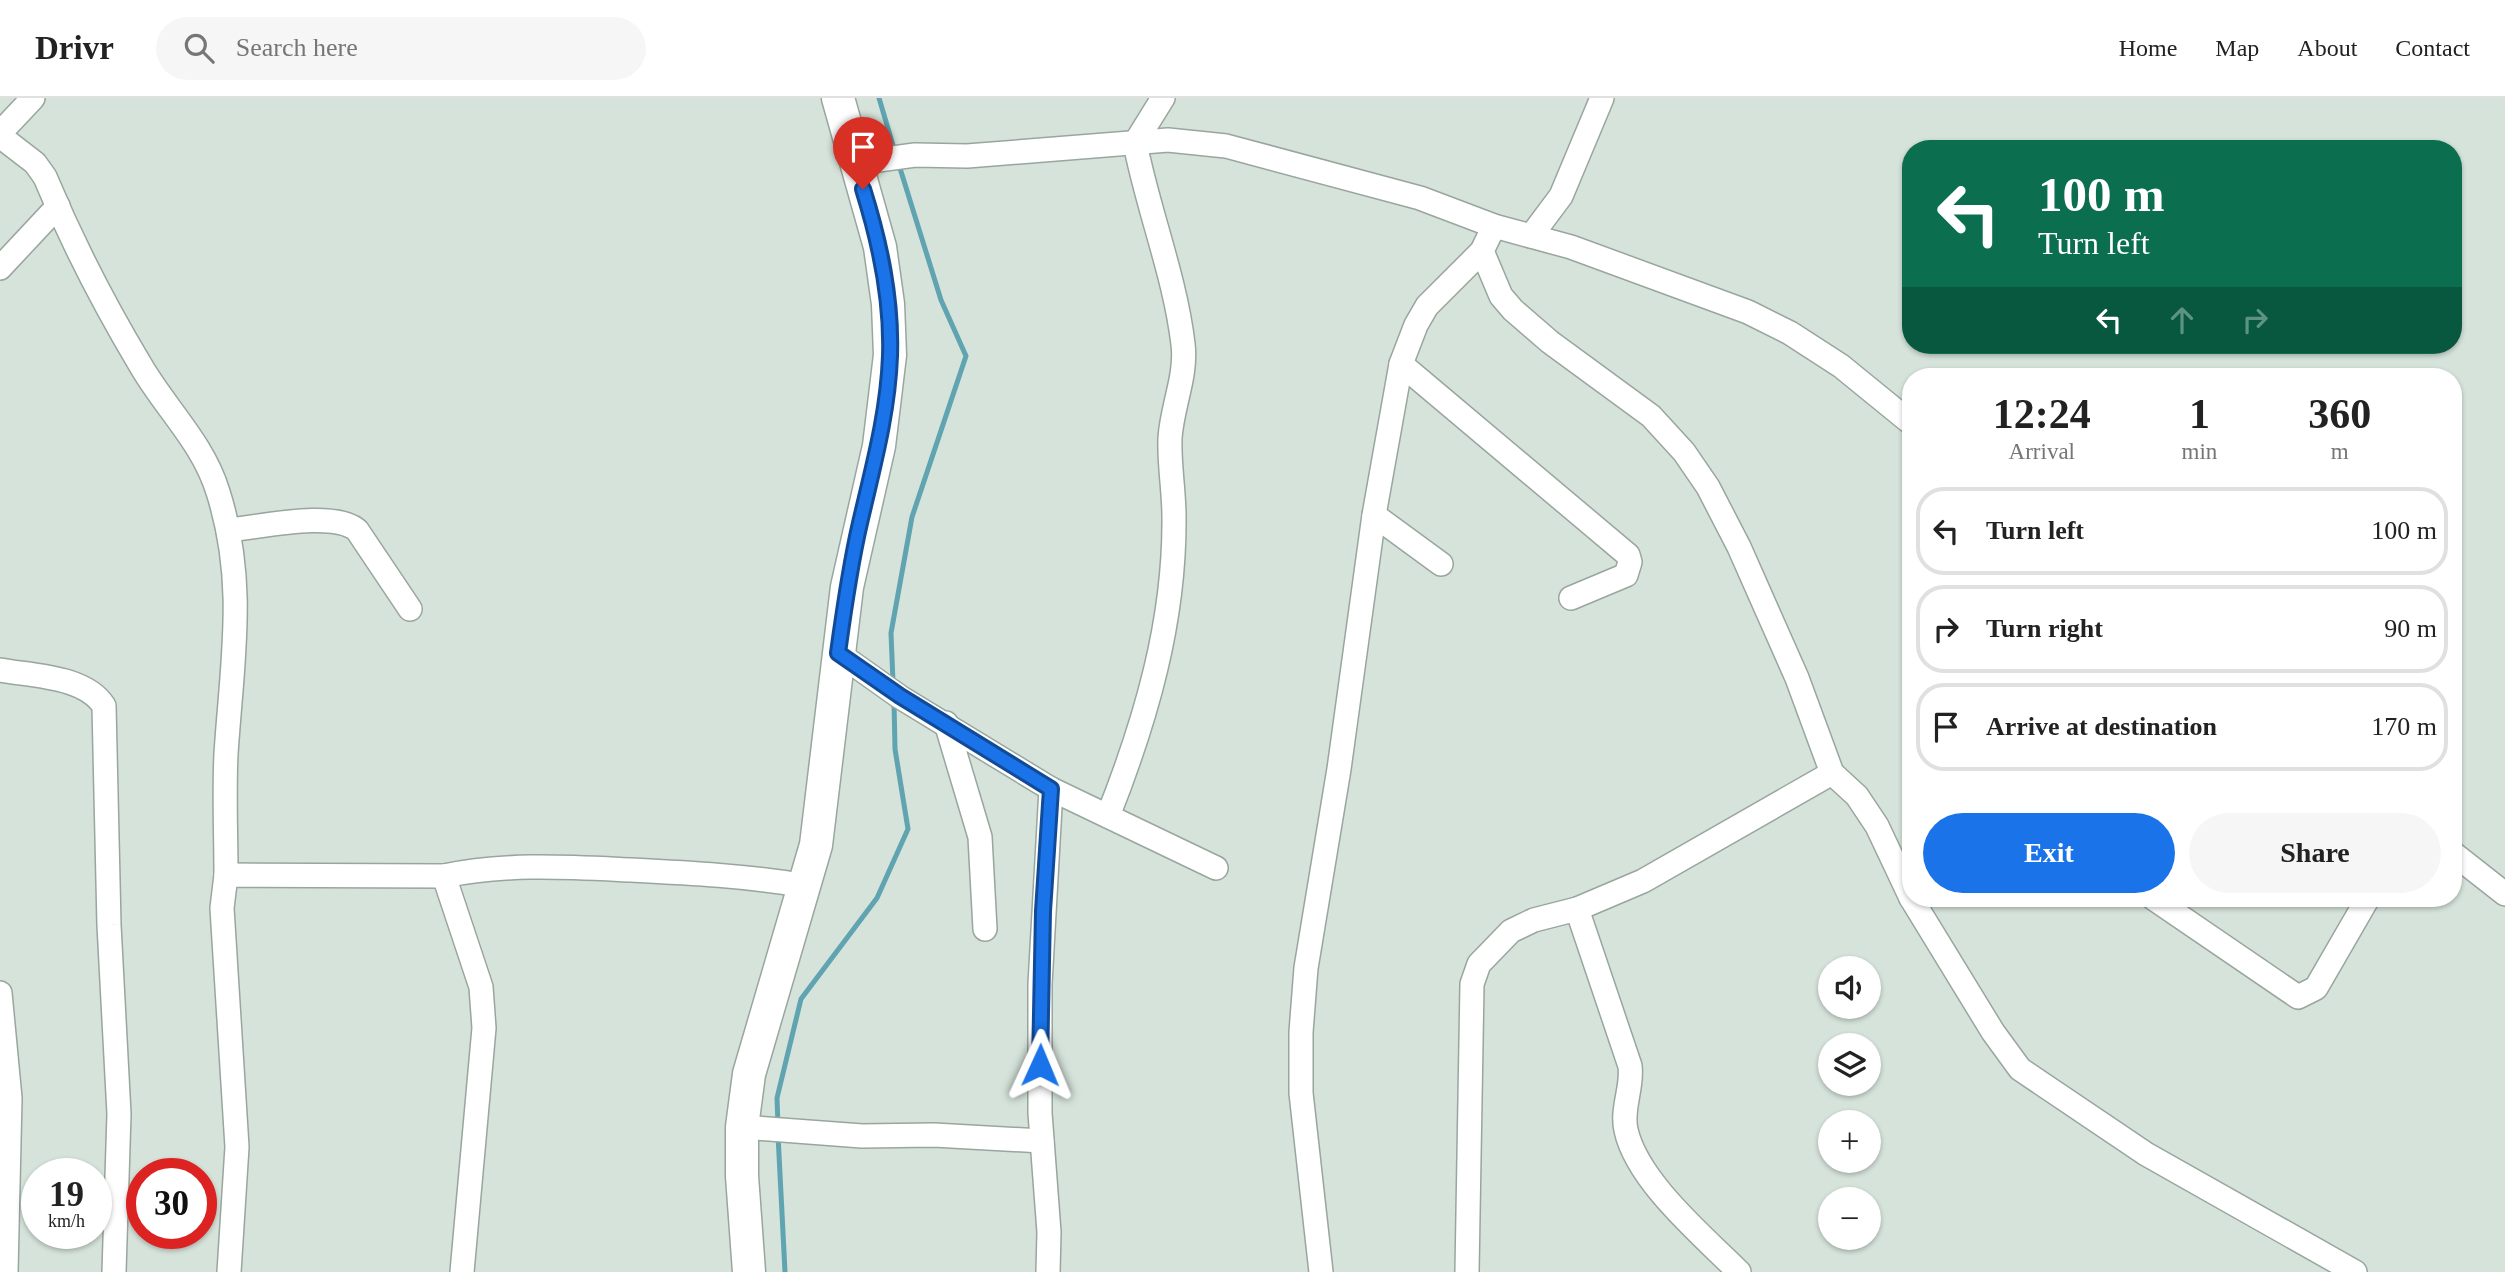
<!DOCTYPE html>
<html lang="en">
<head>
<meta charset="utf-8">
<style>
	:root { --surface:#fff; --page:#f6f6f6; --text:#222; --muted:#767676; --line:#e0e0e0; --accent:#1a73e8 }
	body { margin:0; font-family:Georgia,serif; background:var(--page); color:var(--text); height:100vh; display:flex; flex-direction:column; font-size:26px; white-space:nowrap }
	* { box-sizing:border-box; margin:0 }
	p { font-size:23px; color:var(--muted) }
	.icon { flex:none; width:38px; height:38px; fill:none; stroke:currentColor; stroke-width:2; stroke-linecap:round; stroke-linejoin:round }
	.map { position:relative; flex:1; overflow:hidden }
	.sheet { position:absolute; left:1902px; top:270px; width:560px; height:539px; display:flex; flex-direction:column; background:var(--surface); border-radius:28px; box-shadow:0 2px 5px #0004 }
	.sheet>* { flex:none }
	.banner { position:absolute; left:1902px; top:42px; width:560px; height:214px; border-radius:28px; box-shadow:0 2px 5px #0004; background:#0b6e4f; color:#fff; overflow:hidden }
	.fabs { position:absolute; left:1818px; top:858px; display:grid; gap:14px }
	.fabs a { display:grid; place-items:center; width:63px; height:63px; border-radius:50%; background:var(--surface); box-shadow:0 2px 5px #0004; font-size:35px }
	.speed { position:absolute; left:21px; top:1060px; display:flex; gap:14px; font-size:35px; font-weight:700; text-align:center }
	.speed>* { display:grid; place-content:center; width:91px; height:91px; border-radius:50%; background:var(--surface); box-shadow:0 2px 5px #0004; line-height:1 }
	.speed small { font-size:18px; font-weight:400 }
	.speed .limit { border:10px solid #d22; background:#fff; color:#111 }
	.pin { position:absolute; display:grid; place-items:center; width:60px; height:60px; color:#fff; margin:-72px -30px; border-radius:50% 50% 50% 0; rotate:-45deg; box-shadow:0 0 7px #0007 }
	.pin .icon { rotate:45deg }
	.me { position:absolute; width:77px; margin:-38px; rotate:1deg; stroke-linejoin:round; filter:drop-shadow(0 0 5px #0008) }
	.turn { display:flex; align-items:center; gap:24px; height:147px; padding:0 21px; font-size:32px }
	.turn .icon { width:91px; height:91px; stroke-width:2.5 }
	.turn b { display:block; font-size:49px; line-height:60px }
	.lanes { display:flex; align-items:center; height:66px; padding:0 21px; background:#0003; justify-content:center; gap:35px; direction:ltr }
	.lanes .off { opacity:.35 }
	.eta { display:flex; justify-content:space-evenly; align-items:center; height:119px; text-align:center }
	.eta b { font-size:42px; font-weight:800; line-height:49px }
	.cta { display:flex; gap:14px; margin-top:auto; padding:14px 21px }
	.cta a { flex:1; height:80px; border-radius:42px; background:var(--accent); color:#fff; font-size:28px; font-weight:800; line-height:80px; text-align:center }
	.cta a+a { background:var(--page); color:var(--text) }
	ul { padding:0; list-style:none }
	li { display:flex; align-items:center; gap:21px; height:88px; margin:0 14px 10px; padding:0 7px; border:4px solid var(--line); border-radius:28px }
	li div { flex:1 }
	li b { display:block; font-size:26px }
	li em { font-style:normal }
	header { display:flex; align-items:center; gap:42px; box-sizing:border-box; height:98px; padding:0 35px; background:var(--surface); border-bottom:2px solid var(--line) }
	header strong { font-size:33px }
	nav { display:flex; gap:38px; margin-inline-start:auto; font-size:24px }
	.search { width:490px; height:63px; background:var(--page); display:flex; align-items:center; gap:18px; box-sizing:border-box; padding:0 24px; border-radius:38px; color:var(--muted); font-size:26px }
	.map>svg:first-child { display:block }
</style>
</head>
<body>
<header>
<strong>Drivr</strong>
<div class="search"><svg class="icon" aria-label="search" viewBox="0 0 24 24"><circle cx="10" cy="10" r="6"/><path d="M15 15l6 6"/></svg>Search here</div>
<nav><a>Home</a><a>Map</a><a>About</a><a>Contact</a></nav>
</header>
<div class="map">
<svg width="2505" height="1174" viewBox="0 0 2505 1174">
	<rect width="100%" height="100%" fill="#d5e3da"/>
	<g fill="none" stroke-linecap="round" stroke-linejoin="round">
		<!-- stream -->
		<g stroke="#5fa4b0" stroke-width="5">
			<path d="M879,0L895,54"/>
			<path d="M893,584L891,535L912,419L966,258L941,202L899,67"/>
			<path d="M778,1028L777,1000L801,901L877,800L908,731L895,651L894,604"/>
			<path d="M778,1037L785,1174"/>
		</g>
		<!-- street casing -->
		<g stroke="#99a69e" stroke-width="26">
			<g id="street">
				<path d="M0,35L33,0"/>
				<path d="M0,38L35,65L45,79C72,144 105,208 141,268C166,311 203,345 218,394C247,485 232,563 226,656C224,696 226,737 226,777"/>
				<path d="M856,65L915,57L967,58L1168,42L1226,48L1420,100L1494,128L1571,149L1748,214L1790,235L1841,268L1911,325"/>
				<path d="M1531,138L1561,98L1602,0"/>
				<path d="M1482,153L1501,198L1513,212L1550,244L1651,318L1684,354L1708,389L1739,449L1797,580L1832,675L1857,698L1877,728L1911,800"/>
				<path d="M0,170L58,108"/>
				<path d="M1401,266L1628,457L1630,464L1626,477L1571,500"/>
				<path d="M1374,417L1441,466"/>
				<path d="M228,432C261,429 333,412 357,432L410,511"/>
				<path d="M838,555L900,599L1051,691L1216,770"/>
				<path d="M0,572C33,578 85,578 104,608L109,827L119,1016L114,1174"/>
				<path d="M946,625L980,739L985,831"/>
				<path d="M1108,718C1146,622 1175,523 1174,419C1174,392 1169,367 1170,340C1172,308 1187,278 1183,246C1175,178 1148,112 1135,45L1163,0"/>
				<path d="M2454,756L2505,796"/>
				<path d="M1911,800L1993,934L2020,971L2146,1056L2355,1174"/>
				<path d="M2153,800L2298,899L2316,890L2368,800"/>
				<path d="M1577,811L1630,968C1633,989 1621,1011 1626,1032C1637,1083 1703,1138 1739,1174"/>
				<path d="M0,895L10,1000L6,1174"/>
				<path d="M742,1029L862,1038L934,1037L1042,1043"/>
				<path d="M229,1174L237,1049L222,810L226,777L444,778"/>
				<path d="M462,1174L484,930L481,889L444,778C506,765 567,769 631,772C690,775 748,778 807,788"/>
				<path d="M1048,1174L1049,1134L1040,1015V886L1051,691"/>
				<path d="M1321,1174L1301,995V934L1306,870L1339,671L1374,417L1401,266L1416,227L1427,208L1482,153L1494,128"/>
				<path d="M1467,1174L1472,886L1479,866L1511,833L1534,822L1577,811L1643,783L1832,675"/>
			</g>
		</g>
		<!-- secondary casing -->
		<g stroke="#99a69e" stroke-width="35">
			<path id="secondary" d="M749,1174L742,1078V1029L749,976L816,747L847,489L879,348L890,257L888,206L880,149L838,0"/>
		</g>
		<!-- street -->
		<use href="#street" stroke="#fff" stroke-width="23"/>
		<!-- secondary -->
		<use href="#secondary" stroke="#fff" stroke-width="32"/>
	</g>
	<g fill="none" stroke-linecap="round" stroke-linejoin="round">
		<!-- route casing -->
		<g stroke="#114b97" stroke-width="18">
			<path id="route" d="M863,91C880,145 892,200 890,258C888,315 873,369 860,425C850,468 844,511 838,555L900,598L1051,691L1043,813L1040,967"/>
		</g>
		<!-- route -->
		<use href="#route" stroke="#1a73e8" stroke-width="12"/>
	</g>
</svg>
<div class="fabs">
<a><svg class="icon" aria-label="sound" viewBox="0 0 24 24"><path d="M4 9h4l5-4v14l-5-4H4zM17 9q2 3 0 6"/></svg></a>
<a><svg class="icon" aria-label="layers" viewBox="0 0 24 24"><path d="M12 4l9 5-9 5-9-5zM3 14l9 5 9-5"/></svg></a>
<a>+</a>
<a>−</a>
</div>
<div class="speed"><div>19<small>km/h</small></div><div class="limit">30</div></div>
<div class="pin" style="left:863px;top:91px;background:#d93025"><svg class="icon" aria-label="arrive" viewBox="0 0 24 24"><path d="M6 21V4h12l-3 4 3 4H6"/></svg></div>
<svg class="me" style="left:1040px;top:967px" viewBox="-20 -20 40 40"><path d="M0-17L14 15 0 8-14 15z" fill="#1a73e8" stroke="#fff" stroke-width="4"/></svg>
<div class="banner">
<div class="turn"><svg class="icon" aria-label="left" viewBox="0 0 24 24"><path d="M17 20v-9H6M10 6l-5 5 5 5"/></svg><div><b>100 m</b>Turn left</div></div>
<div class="lanes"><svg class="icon" aria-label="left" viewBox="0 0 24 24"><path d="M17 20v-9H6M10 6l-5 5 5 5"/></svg><svg class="icon off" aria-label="ahead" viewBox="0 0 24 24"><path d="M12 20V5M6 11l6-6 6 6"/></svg><svg class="icon off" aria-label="right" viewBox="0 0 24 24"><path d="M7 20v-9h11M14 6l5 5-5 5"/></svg></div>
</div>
<section class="sheet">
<div class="eta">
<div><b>12:24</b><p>Arrival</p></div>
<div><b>1</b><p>min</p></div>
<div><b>360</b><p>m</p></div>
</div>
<ul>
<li><svg class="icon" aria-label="left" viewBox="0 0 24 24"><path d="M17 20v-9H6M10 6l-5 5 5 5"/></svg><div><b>Turn left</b></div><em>100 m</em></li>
<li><svg class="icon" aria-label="right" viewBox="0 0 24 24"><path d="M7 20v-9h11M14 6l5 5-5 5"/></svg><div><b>Turn right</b></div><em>90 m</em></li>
<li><svg class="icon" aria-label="arrive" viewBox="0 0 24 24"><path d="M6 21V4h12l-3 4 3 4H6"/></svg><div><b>Arrive at destination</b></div><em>170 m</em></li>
</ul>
<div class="cta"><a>Exit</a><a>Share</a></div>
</section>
</div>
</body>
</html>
